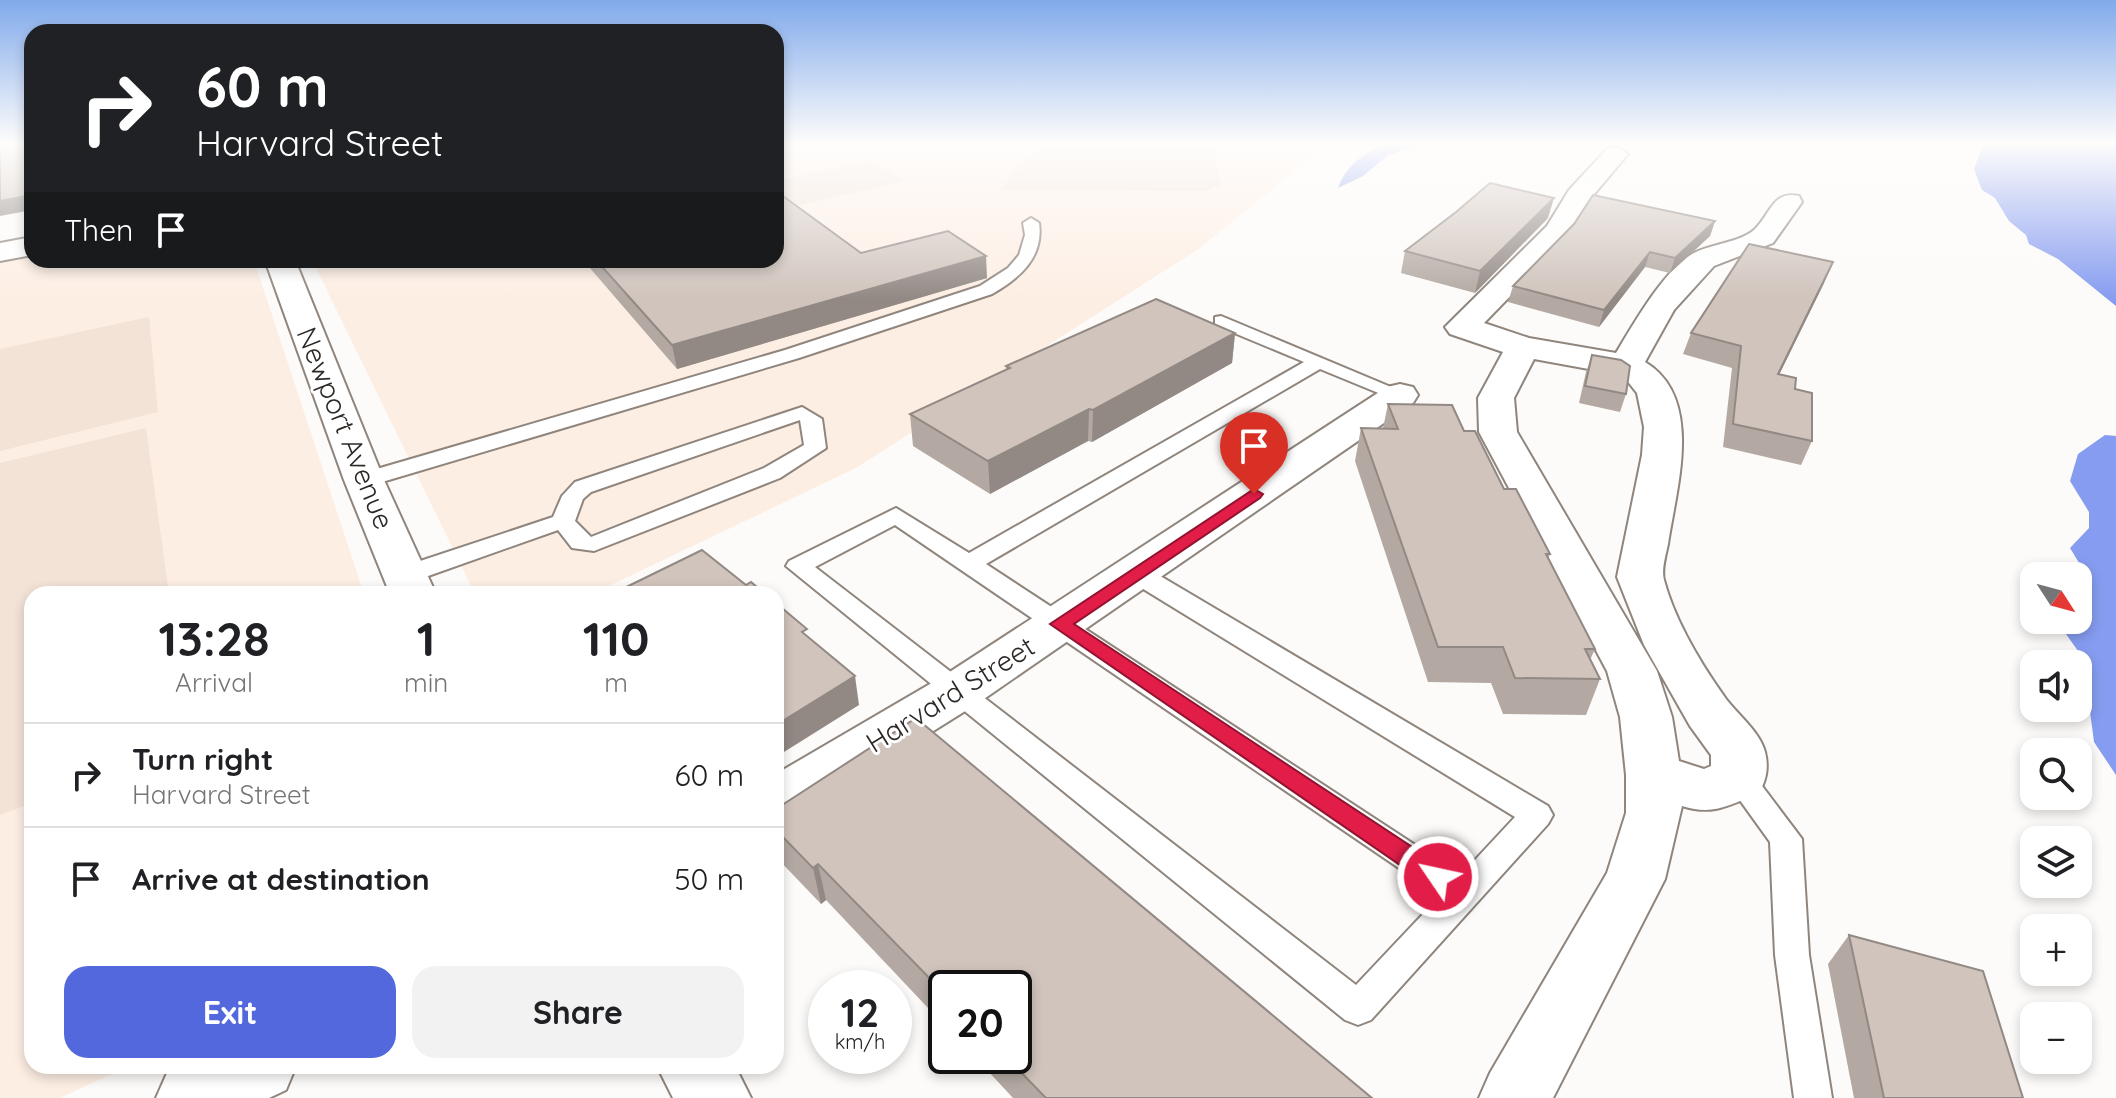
<!DOCTYPE html>
<html lang="en">
<head>
<meta charset="utf-8">
<style>
	:root { --surface:#fff; --page:#f2f2f2; --text:#202124; --muted:#757577; --line:#e0e0e0; --accent:#5368dd }
	body { margin:0; font-family:Quicksand,sans-serif; background:var(--page); color:var(--text); height:100vh; display:flex; flex-direction:column; font-size:30px; white-space:nowrap }
	* { box-sizing:border-box; margin:0 }
	p { font-size:26px; color:var(--muted) }
	.icon { flex:none; width:44px; height:44px; fill:none; stroke:currentColor; stroke-width:2; stroke-linecap:round; stroke-linejoin:round }
	.map { position:relative; flex:1; overflow:hidden }
	.side { position:absolute; left:24px; top:586px; width:760px; height:488px; display:flex; flex-direction:column; background:var(--surface); border-radius:24px; box-shadow:0 4px 12px #0003 }
	.side>* { flex:none }
	.hud { position:absolute; left:24px; top:24px; width:760px; height:244px; border-radius:24px; box-shadow:0 4px 12px #0003; background:#202124; color:#fff; overflow:hidden }
	.needle { width:52px; rotate:126deg }
	.controls { position:absolute; left:2020px; top:562px; display:grid; gap:16px }
	.controls a { display:grid; place-items:center; width:72px; height:72px; border-radius:16px; background:var(--surface); box-shadow:0 4px 12px #0003; font-size:40px }
	.speed { position:absolute; left:808px; top:970px; display:flex; gap:16px; font-size:40px; font-weight:700; text-align:center }
	.speed>* { display:grid; place-content:center; width:104px; height:104px; border-radius:50%; background:var(--surface); box-shadow:0 4px 12px #0003; line-height:1 }
	.speed small { font-size:20px; font-weight:400 }
	.speed .limit { border:4px solid #111; border-radius:12px; background:#fff; color:#111 }
	.pin { position:absolute; display:grid; place-items:center; width:68px; height:68px; color:#fff; margin:-82px -34px; border-radius:50% 50% 50% 0; rotate:-45deg; box-shadow:0 0 8px #0007 }
	.pin .icon { rotate:45deg }
	.me { position:absolute; width:88px; margin:-44px; rotate:304deg; stroke-linejoin:round; filter:drop-shadow(0 0 6px #0008) }
	.turn { display:flex; align-items:center; gap:28px; height:168px; padding:0 40px; font-size:36px }
	.turn .icon { width:104px; height:104px; stroke-width:2.5 }
	.turn b { display:block; font-size:56px; line-height:68px }
	.then { display:flex; align-items:center; height:76px; padding:0 40px; background:#0003; gap:16px; font-size:30px }
	.eta { display:flex; justify-content:space-evenly; align-items:center; height:136px; text-align:center }
	.eta b { font-size:48px; font-weight:700; line-height:56px }
	.action { display:flex; gap:16px; margin-top:auto; padding:16px 40px }
	.action a { flex:1; height:92px; border-radius:24px; background:var(--accent); color:#fff; font-size:32px; font-weight:700; line-height:92px; text-align:center }
	.action a+a { background:var(--page); color:var(--text) }
	ul { padding:0; list-style:none }
	li { display:flex; align-items:center; gap:24px; height:104px; padding:0 40px; border-top:2px solid var(--line) }
	li div { flex:1 }
	li b { display:block; font-size:30px }
	li em { font-style:normal }
	.map>svg:first-child { display:block }
</style>
</head>
<body>
<div class="map">
<svg width="2116" height="1098" viewBox="0 0 2116 1098">
	<rect width="100%" height="100%" fill="#fdfbf9"/>
	<!-- built -->
	<g fill="#fdeee3">
		<path d="M776,145H1326L1200,248L856,468L592,594H475L312,260H776Z"/>
		<path d="M32,255V260H254L364,594H32V1066H129L60,1098H0V261Z"/>
	</g>
	<!-- green -->
	<g fill="#f3e2d6">
		<path d="M1048,145H1214L1221,185L1205,191L1002,190L1018,162Z"/>
		<path d="M870,160L904,181L796,206L776,205V181Z"/>
		<path d="M149,317L158,412L0,451V349Z"/>
		<path d="M146,428L169,594H32V803L0,815V463Z"/>
	</g>
	<!-- water -->
	<g fill="#869cf0">
		<path d="M1382,145H1420L1388,155L1363,176L1338,188C1346,166 1362,155 1382,145Z"/>
		<path d="M1983,145H2116V306L2058,259L2029,244L2026,235L2009,221L1995,198L1982,190L1974,169Z"/>
		<path d="M2105,435L2116,436V775L2094,742L2083,658L2056,620H2078V589L2087,576L2070,548L2089,528V512L2070,481L2078,454Z"/>
	</g>
	<g fill="none" stroke-linecap="round" stroke-linejoin="round">
		<!-- service casing -->
		<g stroke="#8f857d" stroke-width="4">
			<g id="service">
				<path d="M1031,218L1039,223C1044,257 1020,278 992,294L799,358L372,485H356L353,480L356,475L785,350L980,286L1008,268L1019,255L1025,235L1023,223Z"/>
				<path d="M1221,316L1410,395L1407,399H1393L1320,369L986,564L1461,875L1515,817L1127,579L1124,573L1127,567H1145L1548,806L1553,815L1548,824L1371,1020L1358,1025L1345,1020L786,566L789,561L896,508L969,553L1304,362L1215,325V317ZM895,525L1440,896L1356,985L815,567Z"/>
				<path d="M802,407L822,419L826,448L780,478L594,551L572,548L558,530L414,581L405,583L393,575L396,569L553,517L562,496L575,482ZM800,420L804,445L764,468L591,537L575,521L583,499L591,492Z"/>
				<path d="M1739,766L1750,770L1802,839L1809,955L1832,1098H1794L1775,955L1770,842L1724,778L1728,770Z"/>
			</g>
		</g>
		<!-- minor casing -->
		<g stroke="#8f857d" stroke-width="4">
			<g id="minor">
				<path d="M1616,147L1628,154L1590,199L1568,237L1484,323L1529,338L1616,353C1633,325 1666,266 1696,252C1713,244 1740,242 1754,230C1770,216 1772,190 1799,196L1802,202L1773,243L1714,266L1674,310L1645,362C1705,398 1676,489 1668,544C1666,554 1661,570 1664,580C1675,621 1701,664 1726,699C1738,715 1760,732 1765,752C1769,768 1766,780 1759,793C1729,805 1714,816 1682,806L1665,879L1553,1098H1479L1490,1073L1607,873L1626,813V775L1620,717L1607,671L1479,432L1478,398L1503,352L1450,334L1445,327L1547,226L1569,190L1607,149ZM1534,359L1616,374L1629,383L1637,393L1644,427L1642,455L1617,577L1644,645L1690,726L1711,755V766L1704,769L1679,761L1672,717L1657,671L1517,432L1514,398Z"/>
				<path d="M32,237V255L0,261V243Z"/>
				<path d="M1400,384L1413,387L1418,395L1413,403L978,703L796,817L776,823V774L942,677L1387,387Z"/>
				<path d="M183,1066H296L286,1090L269,1098H156L167,1073Z"/>
			</g>
		</g>
		<!-- tertiary casing -->
		<g stroke="#8f857d" stroke-width="4">
			<g id="tertiary">
				<path d="M265,260H295L384,480L436,594H390L344,480Z"/>
				<path d="M657,1066H735L751,1098H673Z"/>
			</g>
		</g>
		<!-- service -->
		<use href="#service" fill="#fff" fill-rule="evenodd"/>
		<!-- minor -->
		<use href="#minor" fill="#fff" fill-rule="evenodd"/>
		<!-- tertiary -->
		<use href="#tertiary" fill="#fff" fill-rule="evenodd"/>
	</g>
	<!-- wall -->
	<g fill="#b3a9a2">
		<path d="M1456,212L1548,218L1475,293L1401,273L1405,251Z"/>
		<path d="M1715,221L1710,236L1670,273L1645,267L1599,327L1508,302L1513,286Z"/>
		<path d="M861,253L987,278L677,369L583,260H776Z"/>
		<path d="M1824,283L1779,375L1795,389L1812,441L1801,465L1723,447L1732,368L1683,354L1691,333Z"/>
		<path d="M1235,333L1232,363L1092,442L1088,441L990,494L913,446L910,414L1006,370V366Z"/>
		<path d="M1592,355L1626,394L1620,412L1579,403L1586,372Z"/>
		<path d="M1388,404L1464,431L1550,554L1548,559L1595,649L1590,660L1600,679L1586,715L1503,714L1491,683L1428,682L1355,461L1361,428H1383Z"/>
		<path d="M776,809L1372,1098H1013L974,1056H1014L946,988V1027L826,900L821,904L776,857Z"/>
		<path d="M1849,935L2023,1098H1854L1828,964Z"/>
	</g>
	<!-- shaded-wall -->
	<g fill="#928984">
		<path d="M32,195V210L0,216V201Z"/>
		<path d="M1554,198L1548,218L1475,293L1480,271Z"/>
		<path d="M1715,221L1710,236L1670,273L1675,258Z"/>
		<path d="M1650,252L1645,267L1599,327L1604,310Z"/>
		<path d="M986,256L987,278L677,369L672,345Z"/>
		<path d="M1833,262L1824,283L1768,397L1778,374Z"/>
		<path d="M1235,333L1232,363L1092,442L1093,410Z"/>
		<path d="M1089,409L1088,441L990,494L988,461Z"/>
		<path d="M855,676L859,705L776,757V725Z"/>
		<path d="M818,864L826,900L821,904L813,868Z"/>
	</g>
	<!-- building -->
	<g fill="#d0c4bc" stroke="#928984" stroke-width="2">
		<path d="M0,145H32V195L0,201Z"/>
		<path d="M1490,183L1554,198L1480,271L1405,251L1456,212Z"/>
		<path d="M776,191L861,253L948,231L986,256L672,345L596,260H776Z"/>
		<path d="M1593,195L1715,221L1675,258L1650,252L1604,310L1513,286L1574,224Z"/>
		<path d="M1749,244L1833,262L1778,374L1796,378L1795,389L1812,393V441L1733,424L1741,346L1691,333Z"/>
		<path d="M1156,299L1235,333L1093,410L1089,409L988,461L910,414L1010,368L1006,366Z"/>
		<path d="M1592,355L1621,360L1630,366L1626,394L1585,386Z"/>
		<path d="M1388,404L1452,405L1464,431H1475L1504,489H1516L1550,554H1546L1595,649H1585L1600,679L1515,678L1503,647H1438L1361,428L1398,429Z"/>
		<path d="M702,550L746,585L751,582L765,594H612Z"/>
		<path d="M776,603L807,629L802,632L855,676L776,725Z"/>
		<path d="M916,718L1372,1098H1046L1005,1056H1014V988H946V995L818,864L813,868L776,830V809Z"/>
		<path d="M1849,935L1983,971L2023,1098H1884Z"/>
	</g>
	<!-- sky -->
	<linearGradient id="sky" x2="0" y2="1"><stop stop-color="#81aaeb"/><stop offset="0.48" stop-color="#fefdfc"/><stop offset="1" stop-color="#fefdfc" stop-opacity="0"/></linearGradient>
	<rect width="2116" height="299" fill="url(#sky)"/>
	<!-- route -->
	<path fill="#e11d48" stroke="#92132f" stroke-width="2" d="M1254,489L1263,494L1260,498L1074,624L1447,870L1450,877L1447,885L1438,888L1429,885L1050,624Z"/>
	<g text-anchor="middle" dominant-baseline="central" stroke-width="6" stroke-linejoin="round" paint-order="stroke">
		<!-- street labels -->
		<g font-size="28" fill="#2c2825" stroke="#fff">
			<text transform="translate(346 428) rotate(68)">Newport Avenue</text>
			<text transform="translate(950 694) rotate(-32)">Harvard Street</text>
		</g>
	</g>
</svg>
<div class="controls">
<a><svg class="needle" viewBox="-14 -14 28 28"><path d="M0-13l5 13h-10z" fill="#e53935"/><path d="M0 13l5-13h-10z" fill="#757577"/></svg></a>
<a><svg class="icon" aria-label="sound" viewBox="0 0 24 24"><path d="M4 9h4l5-4v14l-5-4H4zM17 9q2 3 0 6"/></svg></a>
<a><svg class="icon" aria-label="search" viewBox="0 0 24 24"><circle cx="10" cy="10" r="6"/><path d="M15 15l6 6"/></svg></a>
<a><svg class="icon" aria-label="layers" viewBox="0 0 24 24"><path d="M12 4l9 5-9 5-9-5zM3 14l9 5 9-5"/></svg></a>
<a>+</a>
<a>−</a>
</div>
<div class="speed"><div>12<small>km/h</small></div><div class="limit">20</div></div>
<div class="pin" style="left:1254px;top:494px;background:#d93025"><svg class="icon" aria-label="arrive" viewBox="0 0 24 24"><path d="M6 21V4h12l-3 4 3 4H6"/></svg></div>
<svg class="me" style="left:1438px;top:877px" viewBox="-20 -20 40 40"><circle r="17" fill="#e11d48" stroke="#fff" stroke-width="3"/><path d="M0-11L8 9 0 5-8 9z" fill="#fff"/></svg>
<div class="hud">
<div class="turn"><svg class="icon" aria-label="right" viewBox="0 0 24 24"><path d="M7 20v-9h11M14 6l5 5-5 5"/></svg><div><b>60 m</b>Harvard Street</div></div>
<div class="then">Then<svg class="icon" aria-label="arrive" viewBox="0 0 24 24"><path d="M6 21V4h12l-3 4 3 4H6"/></svg></div>
</div>
<section class="side">
<div class="eta">
<div><b>13:28</b><p>Arrival</p></div>
<div><b>1</b><p>min</p></div>
<div><b>110</b><p>m</p></div>
</div>
<ul>
<li><svg class="icon" aria-label="right" viewBox="0 0 24 24"><path d="M7 20v-9h11M14 6l5 5-5 5"/></svg><div><b>Turn right</b><p>Harvard Street</p></div><em>60 m</em></li>
<li><svg class="icon" aria-label="arrive" viewBox="0 0 24 24"><path d="M6 21V4h12l-3 4 3 4H6"/></svg><div><b>Arrive at destination</b></div><em>50 m</em></li>
</ul>
<div class="action"><a>Exit</a><a>Share</a></div>
</section>
</div>
</body>
</html>
